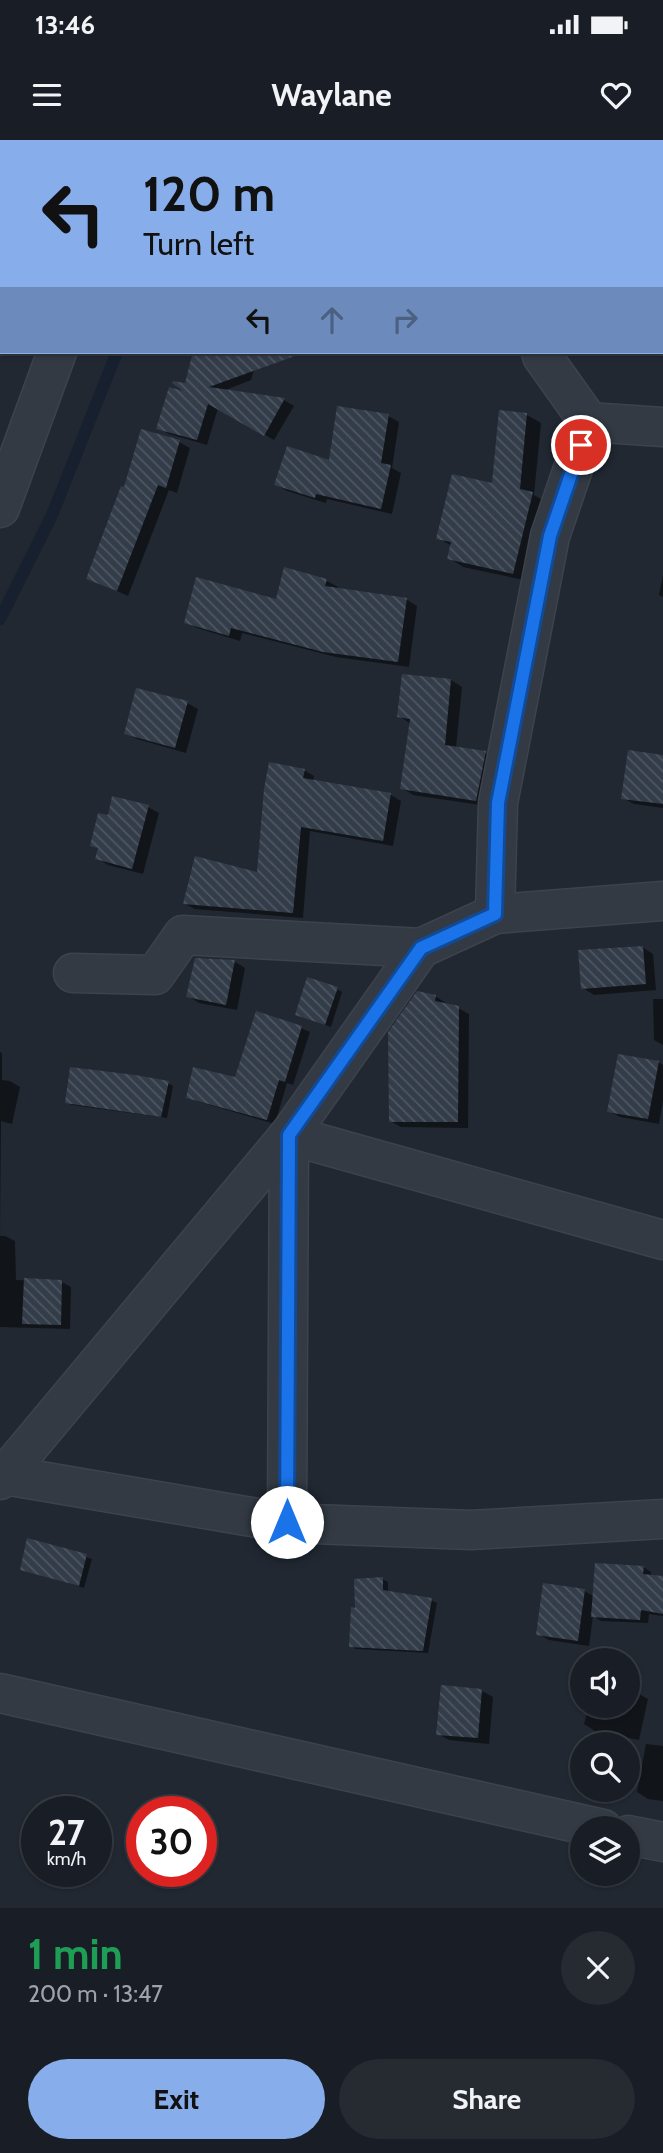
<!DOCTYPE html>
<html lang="en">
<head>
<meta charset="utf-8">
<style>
	:root { --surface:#191e26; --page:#262b32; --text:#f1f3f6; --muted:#9fa2a7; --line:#373c43; --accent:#87aeeb }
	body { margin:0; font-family:Cabin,sans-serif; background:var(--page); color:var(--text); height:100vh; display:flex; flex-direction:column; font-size:26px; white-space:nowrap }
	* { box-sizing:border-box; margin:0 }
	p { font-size:23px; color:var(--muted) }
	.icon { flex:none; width:38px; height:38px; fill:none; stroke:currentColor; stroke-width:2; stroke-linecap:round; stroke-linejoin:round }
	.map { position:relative; height:1768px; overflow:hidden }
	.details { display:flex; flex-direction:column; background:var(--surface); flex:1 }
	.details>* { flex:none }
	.top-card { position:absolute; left:0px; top:0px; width:663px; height:214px; box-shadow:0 2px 5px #0004,0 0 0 2px var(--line); background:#87aeeb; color:#111; overflow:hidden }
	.buttons { position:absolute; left:570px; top:1508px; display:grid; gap:14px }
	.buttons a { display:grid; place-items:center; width:70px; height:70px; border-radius:50%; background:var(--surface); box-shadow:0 2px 5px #0004,0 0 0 2px var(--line); font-size:35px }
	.speed { position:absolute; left:21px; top:1656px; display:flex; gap:14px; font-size:35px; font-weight:700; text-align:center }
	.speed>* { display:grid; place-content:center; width:91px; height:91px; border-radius:50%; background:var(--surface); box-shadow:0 2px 5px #0004,0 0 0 2px var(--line); line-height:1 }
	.speed small { font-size:18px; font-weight:400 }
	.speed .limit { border:10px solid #d22; background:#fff; color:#111 }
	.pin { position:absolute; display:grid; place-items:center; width:60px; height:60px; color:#fff; margin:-30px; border:4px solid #fff; border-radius:50%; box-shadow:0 2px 7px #0007 }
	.me { position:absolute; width:77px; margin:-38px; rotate:0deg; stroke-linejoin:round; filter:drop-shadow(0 0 5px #0008) }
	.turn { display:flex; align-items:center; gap:24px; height:147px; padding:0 28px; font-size:32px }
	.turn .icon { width:91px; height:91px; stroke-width:2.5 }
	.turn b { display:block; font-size:49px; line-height:60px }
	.lanes { display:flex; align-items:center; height:66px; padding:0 28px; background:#0003; justify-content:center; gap:35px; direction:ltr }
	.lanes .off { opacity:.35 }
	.round { display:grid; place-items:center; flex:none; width:74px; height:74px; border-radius:37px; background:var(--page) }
	.head { display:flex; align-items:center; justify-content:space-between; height:119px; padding:0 28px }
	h1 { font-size:42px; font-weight:700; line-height:52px; color:#1e9e55 }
	.button { display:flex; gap:14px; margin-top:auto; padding:14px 28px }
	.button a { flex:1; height:80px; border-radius:42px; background:var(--accent); color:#111; font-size:28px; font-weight:700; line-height:80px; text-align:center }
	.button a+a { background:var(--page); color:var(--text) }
	.status { display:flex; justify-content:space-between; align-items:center; height:49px; padding:0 35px; background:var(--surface); direction:ltr }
	.status svg { height:19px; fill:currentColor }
	header { display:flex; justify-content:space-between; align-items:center; height:91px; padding:0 28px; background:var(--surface); font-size:32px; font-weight:700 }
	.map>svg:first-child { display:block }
</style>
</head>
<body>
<div class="status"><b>13:46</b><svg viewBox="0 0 49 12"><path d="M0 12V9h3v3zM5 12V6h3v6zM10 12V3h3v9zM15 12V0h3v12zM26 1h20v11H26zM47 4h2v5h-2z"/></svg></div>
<header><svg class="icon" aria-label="menu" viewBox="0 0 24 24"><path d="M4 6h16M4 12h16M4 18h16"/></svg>Waylane<svg class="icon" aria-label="heart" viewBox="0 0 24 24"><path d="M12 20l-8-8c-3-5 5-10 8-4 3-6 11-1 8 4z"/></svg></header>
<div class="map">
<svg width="663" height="1768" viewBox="0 0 663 1768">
	<defs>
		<pattern id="building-back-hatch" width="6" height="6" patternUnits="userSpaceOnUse" patternTransform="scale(1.75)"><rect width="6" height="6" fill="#333c49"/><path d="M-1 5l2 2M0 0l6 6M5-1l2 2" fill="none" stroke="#4e5661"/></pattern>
	</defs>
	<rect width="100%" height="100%" fill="#212832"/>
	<!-- shadow -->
	<g fill="#0007">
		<path d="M195,212H259L251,240L223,251L284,260L294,266L274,300L218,268L207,305L169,294L159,288L190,255L186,245Z"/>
		<path d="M527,275L541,283L534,355L546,362L528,441L463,427L449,418L452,406L438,398L493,345Z"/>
		<path d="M388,276L399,282L392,328L401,333L392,374L327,359L326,363L287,351L276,344L331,322Z"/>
		<path d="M179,302L190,308L177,353L169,350L128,456L88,438L125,349Z"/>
		<path d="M286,429L327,441L338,447L337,450L406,459L417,466L409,527L336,517L242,493L240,501L197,488L186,482L277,461Z"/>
		<path d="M663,435V457L659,455Z"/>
		<path d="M451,540L462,547L456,608L485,613L496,619L487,666L413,655L402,648L411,584L399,576Z"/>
		<path d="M187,563L198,569L186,613L137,599L126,593Z"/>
		<path d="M663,617V668L634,664L623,658Z"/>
		<path d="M304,630L314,636L313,642L391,655L401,661L393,706L310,691L303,778L195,769L185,764L258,734Z"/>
		<path d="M148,667L159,673L143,734L108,725L97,718L99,709L92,705L109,677Z"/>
		<path d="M642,807L653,814L656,850L594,855L583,848Z"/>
		<path d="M234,821L245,828L237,870L199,863L188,856Z"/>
		<path d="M337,849L342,852L331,887L297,875Z"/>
		<path d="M435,856L446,863V865L458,868L469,874L468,988L401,987L390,981Z"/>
		<path d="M653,859H663V905L654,900Z"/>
		<path d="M257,873L301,888L310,892L293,945L287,943L275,984L196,961L188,957L236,939Z"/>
		<path d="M0,912L2,913V940L10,941L20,947L12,984L1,981L0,1096H5L15,1101L16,1140L62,1142L71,1147L70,1189L0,1187Z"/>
		<path d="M658,922L663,925V961L659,984L620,977L609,971Z"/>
		<path d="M168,943L173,946L167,978L72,965L67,962Z"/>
		<path d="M28,1400L92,1419L84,1448L22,1429Z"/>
		<path d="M643,1427L651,1432V1437L663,1438V1476L649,1474L648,1483L601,1481L593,1476L589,1506L549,1500L538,1494L584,1451L594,1456Z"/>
		<path d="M382,1439L388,1442V1453L431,1460L437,1463L428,1513L356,1509L351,1506L357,1469Z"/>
		<path d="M482,1551L493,1557L489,1604L449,1600L438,1594Z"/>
		<path d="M628,1551L637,1553L648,1559L639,1600L595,1591L584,1584L589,1566H628Z"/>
		<path d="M646,1604L663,1606V1661L648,1659L637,1652Z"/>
	</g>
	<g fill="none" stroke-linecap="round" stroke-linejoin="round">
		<!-- stream -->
		<path stroke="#16202e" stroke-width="12" d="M0,479L52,375L117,212"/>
	</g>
	<!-- building -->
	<g fill="url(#building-back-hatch)">
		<path d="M193,212H294L295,216L209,247L285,258L264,296L208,264L197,300L156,289L169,247L183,251L172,243L173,241L185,243Z"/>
		<path d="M337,266L389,274L381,323L391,325L381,369L316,354L315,358L274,345L287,306L329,320Z"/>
		<path d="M499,270L527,273L520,349L533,352L513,434L447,419L451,402L436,399L452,334L492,343Z"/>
		<path d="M141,289L180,300L166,348L158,345L117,451L86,439L121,346L124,347Z"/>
		<path d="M284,427L327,439L325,446L407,458L398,522L323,512L231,488L229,496L184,483L196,437L276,459Z"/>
		<path d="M402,534L451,539L445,605L486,611L476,661L400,649L410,579L397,577Z"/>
		<path d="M136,548L188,561L175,608L124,594Z"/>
		<path d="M628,610L663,615V664L621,659Z"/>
		<path d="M269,622L305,629L303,638L391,653L383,701L301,687L293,773L183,764L195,716L257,732L264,649Z"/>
		<path d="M112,656L149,665L132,729L95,719L98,708L90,706L98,673L108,675Z"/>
		<path d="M643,806L646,844L581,849L578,810Z"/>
		<path d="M195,818L235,820L226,865L186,857Z"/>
		<path d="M307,837L338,847L325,885L295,875Z"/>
		<path d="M417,851L436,855L435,861L459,866L458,982H389L388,892Z"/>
		<path d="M256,871L302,886L285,942L279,940L267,980L186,958L193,927L235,937Z"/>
		<path d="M618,914L659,921L648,979L607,972Z"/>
		<path d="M70,927L135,935L169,941L161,977L65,963Z"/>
		<path d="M24,1138L62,1140L61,1185L22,1184Z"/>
		<path d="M27,1398L87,1414L79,1446L20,1430Z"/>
		<path d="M595,1423L644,1426L643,1434L663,1436V1474L641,1470L640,1480L591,1477Z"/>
		<path d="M383,1437V1450L432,1458L423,1511L349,1507L351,1467L355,1468L354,1439Z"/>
		<path d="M543,1443L585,1449L578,1501L536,1495Z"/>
		<path d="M441,1545L482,1549L478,1598L436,1595Z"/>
	</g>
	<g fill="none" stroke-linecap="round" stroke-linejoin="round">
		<!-- street casing -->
		<g stroke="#3d434d" stroke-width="41">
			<g id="street">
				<path d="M481,0L482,2"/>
				<path d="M343,2L349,0"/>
				<path d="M574,2L579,0"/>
				<path d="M541,212L542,216L589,282L663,287"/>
				<path d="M589,282L550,396L498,663L495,774L663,761"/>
				<path d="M0,368L57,212"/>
				<path d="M73,833L155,835L183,795L421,808"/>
				<path d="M663,1100L289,995L287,1383L471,1390L663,1379"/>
				<path d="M5,1335L289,995L421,808L495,774"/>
				<path d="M0,1340L5,1335L287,1383"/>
				<path d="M0,1553L603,1689"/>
				<path d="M628,1695L663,1702"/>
			</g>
		</g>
		<!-- street -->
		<use href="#street" stroke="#333a43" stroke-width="38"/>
	</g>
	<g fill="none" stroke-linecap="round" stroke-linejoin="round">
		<!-- route casing -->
		<g stroke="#114b97" stroke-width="18">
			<path id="route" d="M287,1382L289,995L421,808L495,774L498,663L550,396L581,305"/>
		</g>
		<!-- route -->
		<use href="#route" stroke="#1a73e8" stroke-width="12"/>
	</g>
</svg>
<div class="buttons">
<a><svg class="icon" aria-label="sound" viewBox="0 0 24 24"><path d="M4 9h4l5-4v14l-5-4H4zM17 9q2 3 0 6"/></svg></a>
<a><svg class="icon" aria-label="search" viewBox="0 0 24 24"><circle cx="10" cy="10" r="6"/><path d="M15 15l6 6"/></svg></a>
<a><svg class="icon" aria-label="layers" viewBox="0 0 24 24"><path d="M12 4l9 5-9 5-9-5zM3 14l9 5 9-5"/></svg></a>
</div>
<div class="speed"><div>27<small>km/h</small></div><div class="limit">30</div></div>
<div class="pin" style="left:581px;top:305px;background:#d93025"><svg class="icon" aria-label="arrive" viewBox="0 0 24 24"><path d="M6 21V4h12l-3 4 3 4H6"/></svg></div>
<svg class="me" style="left:287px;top:1382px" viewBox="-20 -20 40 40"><circle r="19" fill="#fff"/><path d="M0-13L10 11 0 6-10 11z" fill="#1a73e8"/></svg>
<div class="top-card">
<div class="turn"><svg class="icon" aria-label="left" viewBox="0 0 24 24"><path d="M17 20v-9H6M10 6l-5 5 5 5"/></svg><div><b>120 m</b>Turn left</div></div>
<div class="lanes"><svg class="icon" aria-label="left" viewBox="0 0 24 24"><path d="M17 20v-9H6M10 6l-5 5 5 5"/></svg><svg class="icon off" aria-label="ahead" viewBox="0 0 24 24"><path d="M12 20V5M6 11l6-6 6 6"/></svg><svg class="icon off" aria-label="right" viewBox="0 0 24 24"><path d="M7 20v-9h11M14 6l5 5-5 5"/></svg></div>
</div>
</div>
<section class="details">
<div class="head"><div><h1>1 min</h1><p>200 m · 13:47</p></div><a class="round"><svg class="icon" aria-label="close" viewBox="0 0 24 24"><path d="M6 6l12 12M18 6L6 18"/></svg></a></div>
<div class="button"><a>Exit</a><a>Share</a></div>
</section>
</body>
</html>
